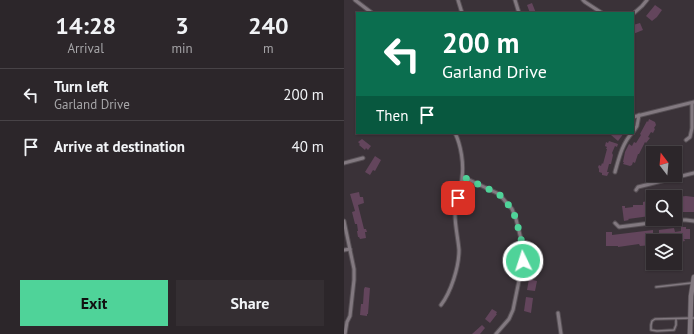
<!DOCTYPE html>
<html lang="en">
<head>
<meta charset="utf-8">
<style>
	:root { --surface:#2c262a; --page:#342e32; --text:#f1f3f6; --muted:#a6a5a8; --line:#484347; --accent:#4fd399 }
	body { margin:0; font-family:"PT Sans",sans-serif; background:var(--page); color:var(--text); height:100vh; display:flex; flex-direction:column; font-size:15px; white-space:nowrap }
	* { box-sizing:border-box; margin:0 }
	p { font-size:13px; color:var(--muted) }
	.icon { flex:none; width:22px; height:22px; fill:none; stroke:currentColor; stroke-width:2; stroke-linecap:round; stroke-linejoin:round }
	.map { position:relative; flex:1; overflow:hidden }
	.panel { display:flex; flex-direction:column; background:var(--surface); width:344px }
	.panel>* { flex:none }
	.guide { position:absolute; left:12px; top:12px; width:278px; height:122px; border-radius:0px; box-shadow:0 1px 3px #0004,0 0 0 1px var(--line); background:#0b6e4f; color:#fff; overflow:hidden }
	.needle { width:26px; rotate:344deg }
	.controls { position:absolute; left:302px; top:146px; display:grid; gap:8px }
	.controls a { display:grid; place-items:center; width:36px; height:36px; border-radius:0px; background:var(--surface); box-shadow:0 1px 3px #0004,0 0 0 1px var(--line); font-size:20px }
	.pin { position:absolute; display:grid; place-items:center; width:34px; height:34px; color:#fff; margin:-17px; border-radius:8px; box-shadow:0 2px 6px #0006 }
	.me { position:absolute; width:44px; margin:-22px; rotate:356deg; stroke-linejoin:round; filter:drop-shadow(0 0 3px #0008) }
	.turn { display:flex; align-items:center; gap:14px; height:84px; padding:0 20px; font-size:18px }
	.turn .icon { width:52px; height:52px; stroke-width:2.5 }
	.turn b { display:block; font-size:28px; line-height:34px }
	.then { display:flex; align-items:center; height:38px; padding:0 20px; background:#0003; gap:8px; font-size:15px }
	.eta { display:flex; justify-content:space-evenly; align-items:center; height:68px; text-align:center }
	.eta b { font-size:24px; font-weight:800; line-height:28px }
	.primary-button { display:flex; gap:8px; margin-top:auto; padding:8px 20px }
	.primary-button a { flex:1; height:46px; border-radius:0px; background:var(--accent); color:#111; font-size:16px; font-weight:800; line-height:46px; text-align:center }
	.primary-button a+a { background:var(--page); color:var(--text) }
	ul { padding:0; list-style:none }
	li { display:flex; align-items:center; gap:12px; height:52px; padding:0 20px; border-top:1px solid var(--line) }
	li div { flex:1 }
	li b { display:block; font-size:15px }
	li em { font-style:normal }
	main { display:flex; flex:1; min-height:0 }
	.map>svg:first-child { display:block }
</style>
</head>
<body>
<main>
<section class="panel">
<div class="eta">
<div><b>14:28</b><p>Arrival</p></div>
<div><b>3</b><p>min</p></div>
<div><b>240</b><p>m</p></div>
</div>
<ul>
<li><svg class="icon" aria-label="left" viewBox="0 0 24 24"><path d="M17 20v-9H6M10 6l-5 5 5 5"/></svg><div><b>Turn left</b><p>Garland Drive</p></div><em>200 m</em></li>
<li><svg class="icon" aria-label="arrive" viewBox="0 0 24 24"><path d="M6 21V4h12l-3 4 3 4H6"/></svg><div><b>Arrive at destination</b></div><em>40 m</em></li>
</ul>
<div class="primary-button"><a>Exit</a><a>Share</a></div>
</section>
<div class="map">
<svg width="350" height="334" viewBox="0 0 350 334">
	<rect width="100%" height="100%" fill="#3a3238"/>
	<!-- building -->
	<g fill="#63455c">
		<path d="M188,3L192,13H186L183,5Z"/>
		<path d="M311,5L318,10L313,17L308,21L302,16Z"/>
		<path d="M296,23L299,30L289,34V25Z"/>
		<path d="M305,119L311,122L312,125L310,128L311,129L309,133L307,132L304,137L306,138L302,143L301,142L295,154H294L291,163L289,162L288,165L286,166L279,164L280,162H279L281,152L285,144L288,146L290,142L292,143L297,135L296,134L303,121L304,122Z"/>
		<path d="M267,133H280L274,141L267,135Z"/>
		<path d="M18,139L27,146L24,150L22,148L21,150L15,145L16,144L14,142Z"/>
		<path d="M265,141L274,144L273,147L271,146L268,153L269,155L267,164H265L263,172H265L263,176L258,175V173L255,172V169L254,167L255,165L257,166L258,163L259,164L263,149H262L263,147L261,146L262,142L264,143Z"/>
		<path d="M31,156L37,160L31,171L29,170L26,175L21,172Z"/>
		<path d="M15,192L16,197H19L20,203L14,205L20,229H22L23,232H21L22,238L16,239L15,237H14L13,231H14L13,224H11L8,212L11,211L6,194Z"/>
		<path d="M342,196L350,197V212H336V211H332L331,197Z"/>
		<path d="M307,200L309,209L307,210V212H305L306,216L284,219L285,220L280,221L278,206H281V208L289,207V205H299V202Z"/>
		<path d="M337,227H342V229H346V239H340L341,241L336,242V243L331,244V241H309V245L296,246L295,244L274,247V246H262V232H268V235L309,230V233H315V230L330,228L331,232L337,231Z"/>
		<path d="M189,260L197,262V265H194L193,273L187,272Z"/>
		<path d="M185,279L193,281L191,291L183,290Z"/>
		<path d="M21,287L26,288L24,314H23V316L16,315L17,304H19L20,289Z"/>
		<path d="M182,297L189,298L187,313L180,311Z"/>
		<path d="M148,309L153,312L152,314H153L146,323L141,319Z"/>
		<path d="M138,325L141,328L136,334H128Z"/>
	</g>
	<g fill="none" stroke-linecap="round" stroke-linejoin="round">
		<!-- service casing -->
		<g stroke="#575055" stroke-width="3.5">
			<g id="service">
				<path d="M312,287L347,283"/>
				<path d="M332,319V325L330,330L313,331L307,330V325L308,321L311,319L350,318"/>
			</g>
		</g>
		<!-- minor casing -->
		<g stroke="#575055" stroke-width="5">
			<g id="minor">
				<path d="M11,0L28,13"/>
				<path d="M114,0L118,13"/>
				<path d="M171,0L175,13"/>
				<path d="M239,0L241,2L258,13"/>
				<path d="M289,14L298,6L303,0"/>
				<path d="M289,117L350,102"/>
				<path d="M289,132L293,126L295,115"/>
				<path d="M342,140L346,137L348,128V103"/>
				<path d="M0,163L19,158"/>
				<path d="M271,172C275,158 278,144 288,133"/>
				<path d="M119,177L155,194L168,209L172,219L179,247V261L169,310L165,319L152,334"/>
				<path d="M292,190L294,187L350,173"/>
				<path d="M0,221L10,269V280L6,316L3,322L1,334"/>
				<path d="M271,223L275,227L330,220H342L350,221"/>
				<path d="M0,250L6,249"/>
				<path d="M97,305C107,292 115,267 115,250C114,238 111,226 111,214C112,202 117,190 118,178C120,164 117,145 111,133"/>
				<path d="M214,313L217,334"/>
			</g>
		</g>
		<!-- secondary casing -->
		<g stroke="#575055" stroke-width="6">
			<path id="secondary" d="M346,334L347,296L350,277"/>
		</g>
		<!-- service -->
		<use href="#service" stroke="#827980" stroke-width="1.5"/>
		<!-- minor -->
		<use href="#minor" stroke="#827980" stroke-width="3"/>
		<!-- secondary -->
		<use href="#secondary" stroke="#827980" stroke-width="4.5"/>
	</g>
	<g fill="none" stroke-linecap="round" stroke-linejoin="round">
		<!-- route -->
		<path stroke="#4fd399" stroke-width="7" stroke-dasharray="0 12.6" d="M114,198L119,177L155,194L168,209L172,219L179,247V261"/>
	</g>
</svg>
<div class="controls">
<a><svg class="needle" viewBox="-14 -14 28 28"><path d="M0-13l5 13h-10z" fill="#e53935"/><path d="M0 13l5-13h-10z" fill="#a6a5a8"/></svg></a>
<a><svg class="icon" aria-label="search" viewBox="0 0 24 24"><circle cx="10" cy="10" r="6"/><path d="M15 15l6 6"/></svg></a>
<a><svg class="icon" aria-label="layers" viewBox="0 0 24 24"><path d="M12 4l9 5-9 5-9-5zM3 14l9 5 9-5"/></svg></a>
</div>
<div class="pin" style="left:114px;top:198px;background:#d93025"><svg class="icon" aria-label="arrive" viewBox="0 0 24 24"><path d="M6 21V4h12l-3 4 3 4H6"/></svg></div>
<svg class="me" style="left:179px;top:261px" viewBox="-20 -20 40 40"><circle r="17" fill="#4fd399" stroke="#fff" stroke-width="3"/><path d="M0-11L8 9 0 5-8 9z" fill="#fff"/></svg>
<div class="guide">
<div class="turn"><svg class="icon" aria-label="left" viewBox="0 0 24 24"><path d="M17 20v-9H6M10 6l-5 5 5 5"/></svg><div><b>200 m</b>Garland Drive</div></div>
<div class="then">Then<svg class="icon" aria-label="arrive" viewBox="0 0 24 24"><path d="M6 21V4h12l-3 4 3 4H6"/></svg></div>
</div>
</div>
</main>
</body>
</html>
